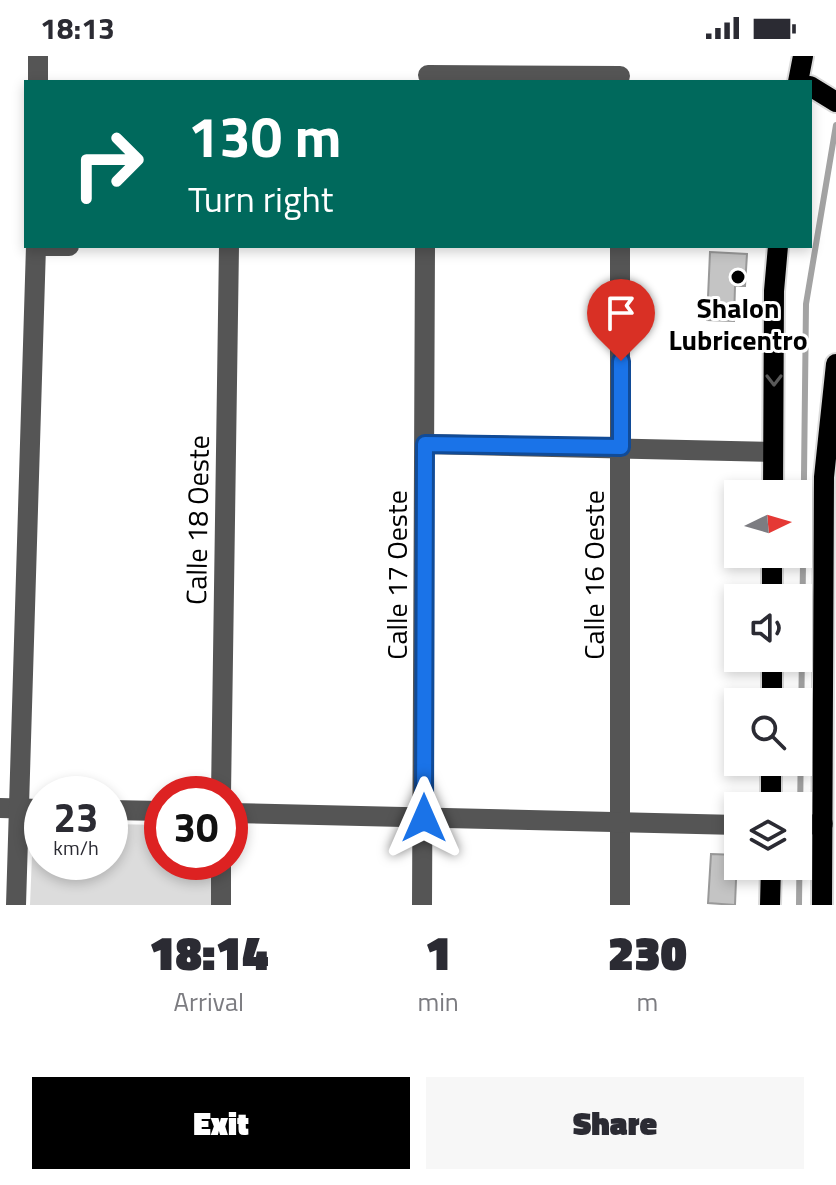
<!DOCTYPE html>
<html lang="en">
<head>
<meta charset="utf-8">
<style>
	:root { --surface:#fff; --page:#f7f7f7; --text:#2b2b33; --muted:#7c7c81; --accent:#000 }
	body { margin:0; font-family:"Titillium Web",sans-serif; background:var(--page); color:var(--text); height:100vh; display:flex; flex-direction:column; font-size:30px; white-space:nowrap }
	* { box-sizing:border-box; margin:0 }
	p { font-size:26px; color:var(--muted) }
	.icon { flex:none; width:44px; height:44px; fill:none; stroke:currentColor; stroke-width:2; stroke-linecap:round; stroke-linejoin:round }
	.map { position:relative; height:849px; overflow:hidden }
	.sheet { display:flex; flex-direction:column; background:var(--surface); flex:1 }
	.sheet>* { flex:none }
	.hud { position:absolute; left:24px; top:24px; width:788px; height:168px; border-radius:0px; box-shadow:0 4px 12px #0003; background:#00695c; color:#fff; overflow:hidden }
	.needle { width:52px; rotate:85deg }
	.tools { position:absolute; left:724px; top:424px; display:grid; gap:16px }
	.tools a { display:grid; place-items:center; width:88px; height:88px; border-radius:0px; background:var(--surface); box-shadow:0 4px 12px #0003; font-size:40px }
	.speed { position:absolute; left:24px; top:720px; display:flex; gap:16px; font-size:40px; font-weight:700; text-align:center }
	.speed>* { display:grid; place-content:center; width:104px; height:104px; border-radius:50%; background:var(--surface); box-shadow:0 4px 12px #0003; line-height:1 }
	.speed small { font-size:20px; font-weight:400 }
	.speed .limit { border:12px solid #d22; background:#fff; color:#111 }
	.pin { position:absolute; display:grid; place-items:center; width:68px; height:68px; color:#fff; margin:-82px -34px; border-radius:50% 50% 50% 0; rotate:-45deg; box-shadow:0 0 8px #0007 }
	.pin .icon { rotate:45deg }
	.me { position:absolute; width:88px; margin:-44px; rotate:0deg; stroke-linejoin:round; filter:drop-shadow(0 0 6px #0008) }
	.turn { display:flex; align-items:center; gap:28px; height:168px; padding:0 32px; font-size:36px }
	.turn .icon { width:104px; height:104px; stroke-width:2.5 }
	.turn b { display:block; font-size:56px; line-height:68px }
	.eta { display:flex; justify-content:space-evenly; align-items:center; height:136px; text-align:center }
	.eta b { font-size:48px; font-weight:800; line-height:56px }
	.button { display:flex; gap:16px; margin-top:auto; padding:16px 32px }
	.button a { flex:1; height:92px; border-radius:0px; background:var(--accent); color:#fff; font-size:32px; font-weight:800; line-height:92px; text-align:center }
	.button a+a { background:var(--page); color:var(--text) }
	.status { display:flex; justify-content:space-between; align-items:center; height:56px; padding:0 40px; background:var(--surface); direction:ltr }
	.status svg { height:22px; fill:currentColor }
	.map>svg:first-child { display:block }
</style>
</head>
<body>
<div class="status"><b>18:13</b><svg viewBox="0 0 49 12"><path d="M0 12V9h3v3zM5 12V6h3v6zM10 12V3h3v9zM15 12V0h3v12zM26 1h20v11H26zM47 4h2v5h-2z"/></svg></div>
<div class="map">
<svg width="836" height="849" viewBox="0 0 836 849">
	<rect width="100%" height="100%" fill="#fff"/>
	<!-- green -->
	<path fill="#dcdcdc" d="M42,767V806H110V768L162,769V806H215V849H30L33,775Z"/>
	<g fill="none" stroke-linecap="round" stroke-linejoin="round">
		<!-- stream -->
		<path stroke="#a3a3a3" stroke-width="6" d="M799,849L806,248L836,69"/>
	</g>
	<!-- building -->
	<g fill="#c4c4c4" stroke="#999" stroke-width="2">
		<path d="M710,196L747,198L745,230H735L734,265L707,264Z"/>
		<path d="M711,798L737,799L735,849L708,847Z"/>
	</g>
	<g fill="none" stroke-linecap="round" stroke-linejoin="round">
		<!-- major casing -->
		<g stroke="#dbdbdb" stroke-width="24">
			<g id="major">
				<path d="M798,26L803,0"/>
				<path d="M810,30L836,46"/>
				<path d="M773,438L774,235L778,190"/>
				<path d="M772,542V498"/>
				<path d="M772,646V602"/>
				<path d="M771,750V706"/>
				<path d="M770,849L771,810"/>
				<path d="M822,849L824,421L836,308"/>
			</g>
		</g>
		<!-- minor -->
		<g stroke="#555" stroke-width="20">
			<path d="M428,19L620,20"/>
			<path d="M38,26V0"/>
			<path d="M36,190H69"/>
			<path d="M620,190V849"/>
			<path d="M425,388L773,396"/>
			<path d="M221,738L229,190"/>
			<path d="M0,752L42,753"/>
			<path d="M110,754L162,755"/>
			<path d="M230,757L738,769"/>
			<path d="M798,769L823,768"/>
			<path d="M16,849L36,190"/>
			<path d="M221,849V806"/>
			<path d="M422,849L425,190"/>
		</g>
		<!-- major -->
		<use href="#major" stroke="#000" stroke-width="20"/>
	</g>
	<!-- one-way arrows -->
	<defs><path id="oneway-chevron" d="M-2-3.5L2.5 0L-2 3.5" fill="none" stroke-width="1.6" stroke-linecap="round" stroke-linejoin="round" transform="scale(2)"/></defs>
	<use stroke="#595959" href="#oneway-chevron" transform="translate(774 324) rotate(90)"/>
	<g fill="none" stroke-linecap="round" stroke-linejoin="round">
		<!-- route casing -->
		<g stroke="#114b97" stroke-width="20">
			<path id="route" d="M424,762L425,388L621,391V305"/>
		</g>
		<!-- route -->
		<use href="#route" stroke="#1a73e8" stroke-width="14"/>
	</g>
	<!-- markers -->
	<circle fill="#000" stroke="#fff" stroke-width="3" cx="738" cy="221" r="8"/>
	<g text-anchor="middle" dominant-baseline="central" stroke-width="6" stroke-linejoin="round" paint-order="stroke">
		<!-- poi labels -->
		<g font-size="28" font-weight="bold" fill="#000" stroke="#fff">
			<text x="738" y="251">Shalon<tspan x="738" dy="32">Lubricentro</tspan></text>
		</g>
		<!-- street labels -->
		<g font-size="28" fill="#000" stroke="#fff">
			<text transform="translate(197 464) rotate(-89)">Calle 18 Oeste</text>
			<text transform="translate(396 519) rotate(-90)">Calle 17 Oeste</text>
			<text transform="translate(593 519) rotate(-90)">Calle 16 Oeste</text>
		</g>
	</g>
</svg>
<div class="tools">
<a><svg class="needle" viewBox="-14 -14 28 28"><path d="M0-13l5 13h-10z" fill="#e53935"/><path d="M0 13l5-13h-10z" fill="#7c7c81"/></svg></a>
<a><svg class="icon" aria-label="sound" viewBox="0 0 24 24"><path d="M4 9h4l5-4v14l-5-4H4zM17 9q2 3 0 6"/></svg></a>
<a><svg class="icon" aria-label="search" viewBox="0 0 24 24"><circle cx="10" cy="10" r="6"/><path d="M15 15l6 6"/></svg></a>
<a><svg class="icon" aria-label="layers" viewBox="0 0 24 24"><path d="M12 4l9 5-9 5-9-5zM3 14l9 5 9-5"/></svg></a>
</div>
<div class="speed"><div>23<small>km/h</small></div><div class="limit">30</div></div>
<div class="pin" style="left:621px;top:305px;background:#d93025"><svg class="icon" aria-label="arrive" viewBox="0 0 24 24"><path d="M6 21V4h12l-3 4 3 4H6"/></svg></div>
<svg class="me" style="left:424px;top:762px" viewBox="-20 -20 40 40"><path d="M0-17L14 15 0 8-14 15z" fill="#1a73e8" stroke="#fff" stroke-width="4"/></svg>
<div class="hud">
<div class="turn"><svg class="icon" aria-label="right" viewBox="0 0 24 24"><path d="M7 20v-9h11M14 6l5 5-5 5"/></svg><div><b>130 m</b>Turn right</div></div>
</div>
</div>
<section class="sheet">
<div class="eta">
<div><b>18:14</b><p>Arrival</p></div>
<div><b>1</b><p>min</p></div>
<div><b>230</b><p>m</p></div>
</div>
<div class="button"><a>Exit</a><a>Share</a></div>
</section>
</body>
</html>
